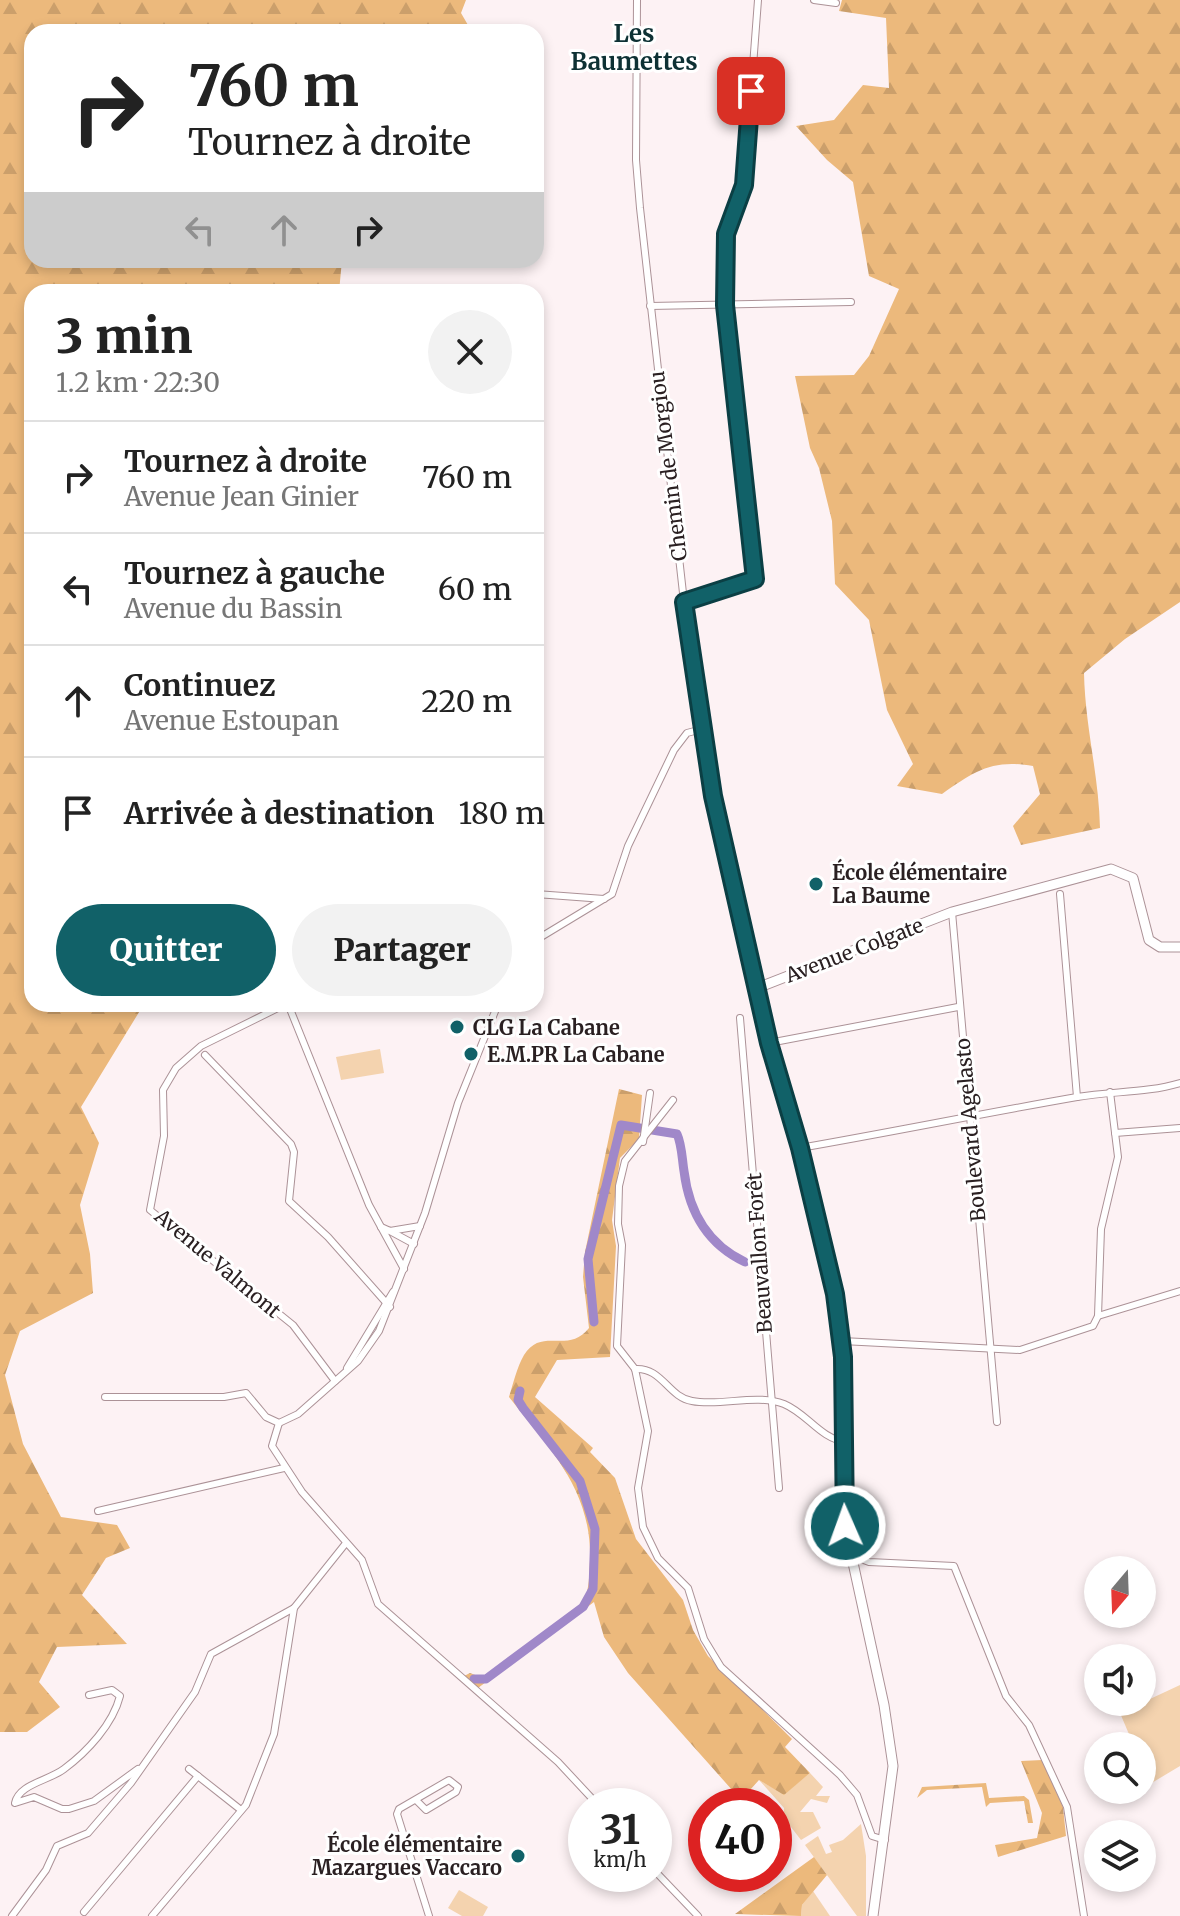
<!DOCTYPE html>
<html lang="fr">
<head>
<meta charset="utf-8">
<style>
	:root { --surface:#fff; --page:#f2f2f2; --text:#222; --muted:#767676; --line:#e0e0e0; --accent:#116168 }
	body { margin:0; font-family:Merriweather,serif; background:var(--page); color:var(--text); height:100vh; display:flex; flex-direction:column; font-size:30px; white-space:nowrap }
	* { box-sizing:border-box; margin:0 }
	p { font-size:26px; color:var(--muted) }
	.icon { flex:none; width:44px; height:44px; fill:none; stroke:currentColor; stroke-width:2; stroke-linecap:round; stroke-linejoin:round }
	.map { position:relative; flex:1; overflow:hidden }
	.sheet { position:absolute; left:24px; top:284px; width:520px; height:728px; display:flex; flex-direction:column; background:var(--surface); border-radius:24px; box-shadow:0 4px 12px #0003 }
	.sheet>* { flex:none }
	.banner { position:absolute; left:24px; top:24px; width:520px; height:244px; border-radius:24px; box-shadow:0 4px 12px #0003; background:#fff; color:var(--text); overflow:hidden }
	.needle { width:52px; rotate:199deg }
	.buttons { position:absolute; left:1084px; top:1556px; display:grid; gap:16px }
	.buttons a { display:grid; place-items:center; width:72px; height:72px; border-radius:50%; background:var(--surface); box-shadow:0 4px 12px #0003; font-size:40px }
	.speed { position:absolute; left:568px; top:1788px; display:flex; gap:16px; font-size:40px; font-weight:700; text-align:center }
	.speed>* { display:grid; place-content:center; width:104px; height:104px; border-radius:50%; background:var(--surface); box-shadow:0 4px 12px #0003; line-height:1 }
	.speed small { font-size:20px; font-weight:400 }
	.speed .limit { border:12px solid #d22; background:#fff; color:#111 }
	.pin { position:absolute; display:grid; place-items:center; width:68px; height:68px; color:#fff; margin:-34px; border-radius:16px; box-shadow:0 4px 12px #0006 }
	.me { position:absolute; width:88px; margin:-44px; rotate:358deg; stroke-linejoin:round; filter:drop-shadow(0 0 6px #0008) }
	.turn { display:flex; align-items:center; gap:28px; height:168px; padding:0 32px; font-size:36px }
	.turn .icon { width:104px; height:104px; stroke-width:2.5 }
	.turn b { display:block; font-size:56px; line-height:68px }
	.lanes { display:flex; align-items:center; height:76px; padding:0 32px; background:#0003; justify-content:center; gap:40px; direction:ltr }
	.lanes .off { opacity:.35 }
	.round { display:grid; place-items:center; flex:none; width:84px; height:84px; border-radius:42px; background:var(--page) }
	.head { display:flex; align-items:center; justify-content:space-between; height:136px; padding:0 32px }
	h1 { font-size:48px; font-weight:800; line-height:60px }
	.cta { display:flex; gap:16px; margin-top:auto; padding:16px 32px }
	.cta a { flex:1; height:92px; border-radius:48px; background:var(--accent); color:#fff; font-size:32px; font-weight:800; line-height:92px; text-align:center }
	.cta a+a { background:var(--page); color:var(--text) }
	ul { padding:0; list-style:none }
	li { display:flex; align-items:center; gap:24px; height:112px; padding:0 32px; border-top:2px solid var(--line) }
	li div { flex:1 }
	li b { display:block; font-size:30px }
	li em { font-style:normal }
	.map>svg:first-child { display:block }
</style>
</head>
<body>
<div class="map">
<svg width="1180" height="1916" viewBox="0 0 1180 1916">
	<defs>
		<pattern id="forest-firs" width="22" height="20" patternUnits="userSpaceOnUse" patternTransform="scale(2)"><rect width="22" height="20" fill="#ecb97c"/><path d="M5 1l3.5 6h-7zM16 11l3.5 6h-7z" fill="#cb9f6b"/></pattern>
	</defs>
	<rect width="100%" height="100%" fill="#fdf2f4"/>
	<!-- grass -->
	<g fill="#f4d3af">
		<path d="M380,1049L384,1073L341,1080L336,1057Z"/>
		<path d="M1180,1685V1766L1150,1784L1142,1765V1746H1134L1120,1713Z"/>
		<path d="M810,1773L823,1787L816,1796H830L827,1803L811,1799L800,1812H813L821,1828L801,1840L784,1818V1808L759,1780L784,1794Z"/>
		<path d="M861,1824L866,1856V1916H857L805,1845L818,1836L826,1854L832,1852L829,1845L843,1840Z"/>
		<path d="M459,1890L488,1907L483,1916H462L448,1908Z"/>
		<path d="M813,1891L830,1916H801L802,1905Z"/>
	</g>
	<!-- forest -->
	<g fill="url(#forest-firs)">
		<path d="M0,0H466L461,13L472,32H32V260H342L339,292H32V1004H144L81,1107L99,1143L80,1205L90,1254L93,1293L20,1331L5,1375L23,1444L61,1517L117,1525L130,1548L106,1558L82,1595L127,1644L57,1647L39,1682L60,1707L27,1732H0Z"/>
		<path d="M842,0H1180V602L1125,639L1084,673C1085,726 1099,776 1100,828L1021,845L1013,826L1040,794L1033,766C992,759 975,771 942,794L897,786L913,764L887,710L869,620L835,584L832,521L819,468L810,448L795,376L854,375L869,356L899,289L869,276L853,182L827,160L796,126L834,120L863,85L889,88L886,18L839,11Z"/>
		<path d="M619,1089L642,1095L639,1139L620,1158L612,1220L616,1246L610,1357L557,1360L535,1397L593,1448L590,1452L615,1478L636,1539L683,1600L693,1630L708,1656L792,1739L785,1747L810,1773L784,1795L759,1780L741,1800L628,1673L604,1637L594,1602L478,1688L464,1676L470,1673L483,1678L583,1602C590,1589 589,1574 590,1560C592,1490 550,1449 509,1397C513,1384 517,1367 524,1355C542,1326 568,1355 589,1328L583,1277L585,1252Z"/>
		<path d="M1042,1760L1063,1807L1066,1836L998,1857L995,1845L1037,1838L1042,1813L1021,1761Z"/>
		<path d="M986,1783L989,1798L1024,1796L1029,1800L1033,1823H1028L1024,1801L990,1803L986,1807L982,1787L927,1790L917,1798L922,1787Z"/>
		<path d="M814,1857L827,1875L802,1905L801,1916L735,1914Z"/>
	</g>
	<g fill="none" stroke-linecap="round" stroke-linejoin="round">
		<!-- canal -->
		<g stroke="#a088c9" stroke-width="9">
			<path d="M594,1322L588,1259L621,1125L677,1134C682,1145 682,1159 684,1171C689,1212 707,1244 745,1262"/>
			<path d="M474,1679H486L583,1607L593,1589L595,1529L580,1481L523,1408L518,1400L520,1391"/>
		</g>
		<!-- street casing -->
		<g stroke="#ac9297" stroke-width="8">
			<g id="street">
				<path d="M637,0L636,160L640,208L684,602L705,747L757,988"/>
				<path d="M814,0L836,3"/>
				<path d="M650,306L851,302"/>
				<path d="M684,602L755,579L725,305L726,234L744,185L758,0"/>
				<path d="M536,894L604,899"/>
				<path d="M1060,894L1077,1097"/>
				<path d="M952,912L997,1422"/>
				<path d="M536,940L612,894L628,846L674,750L687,733L702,729"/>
				<path d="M286,1004L201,1046L176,1068L163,1090L164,1136L150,1210L293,1325L335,1381"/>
				<path d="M288,1004L369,1205L404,1269"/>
				<path d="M740,1018L779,1488"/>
				<path d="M769,1043L958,1007"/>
				<path d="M205,1055L291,1144L294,1152L289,1201L328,1237L390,1307"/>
				<path d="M673,1100L625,1161L619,1186L618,1224L622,1245L617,1346L635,1369L648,1431L638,1488L643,1527L658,1558L688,1588L704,1639L721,1667L840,1775L857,1795L872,1836L885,1840"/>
				<path d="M1115,1133L1180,1128"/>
				<path d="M643,1142L650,1093"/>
				<path d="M800,1148C892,1132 985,1113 1077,1097C1112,1091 1147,1093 1180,1083"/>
				<path d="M381,1227L390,1231L420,1226"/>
				<path d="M390,1231L414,1244"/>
				<path d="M1098,1316L1180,1291"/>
				<path d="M842,1341L1020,1350L1093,1326L1098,1316L1101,1229L1118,1157L1110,1092"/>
				<path d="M347,1368L393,1292"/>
				<path d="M635,1369C662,1367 668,1397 692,1401C721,1407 755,1393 784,1404C808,1414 819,1438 846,1442"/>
				<path d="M105,1397H224L246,1393L266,1417L279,1423L298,1414L358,1361L379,1331L425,1213L458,1103L498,1004"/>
				<path d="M279,1423L272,1446L302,1492L362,1560L378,1604L558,1762L599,1806"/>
				<path d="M98,1511L284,1468"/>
				<path d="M850,1555L869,1562L954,1566L1006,1696L1029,1725L1067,1807L1084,1916"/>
				<path d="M89,1695L112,1690L120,1696C113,1724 87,1752 64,1769C48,1781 19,1784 15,1803L34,1797L62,1809H69L94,1801L138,1769"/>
				<path d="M189,1769L241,1810"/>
				<path d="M416,1800L426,1810L456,1792L458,1787L449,1780L399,1809L397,1814L429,1916"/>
				<path d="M654,1870L698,1916"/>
				<path d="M84,1912L198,1776"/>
				<path d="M12,1916L46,1870L57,1846L88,1833L131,1783L195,1692L211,1654L294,1608"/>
				<path d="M152,1916L246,1805L274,1734L294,1608L346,1543"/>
			</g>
		</g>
		<!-- secondary casing -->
		<g stroke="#ac9297" stroke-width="11">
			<path id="secondary" d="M873,1916L893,1766L884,1705L845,1526L846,1429L842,1341L824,1245L757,988L952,912L1111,869L1133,878L1149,940L1160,947H1180"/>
		</g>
		<!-- street -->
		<use href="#street" stroke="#fff" stroke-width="6"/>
		<!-- secondary -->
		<use href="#secondary" stroke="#fff" stroke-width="9"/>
	</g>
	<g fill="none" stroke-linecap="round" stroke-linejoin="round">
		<!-- route casing -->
		<g stroke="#0b3f44" stroke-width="20">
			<path id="route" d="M751,91L744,185L726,234L725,305L755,579L684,602L713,796L769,1043L800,1148L835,1294L843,1357L845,1526"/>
		</g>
		<!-- route -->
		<use href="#route" stroke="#116168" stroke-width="14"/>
	</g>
	<!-- markers -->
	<g fill="#116168" stroke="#fff" stroke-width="3">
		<circle cx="816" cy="884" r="8"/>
		<circle cx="457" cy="1027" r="8"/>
		<circle cx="471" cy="1054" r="8"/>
		<circle cx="518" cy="1856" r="8"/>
	</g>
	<g text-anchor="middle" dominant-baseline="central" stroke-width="6" stroke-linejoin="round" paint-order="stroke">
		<!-- street labels -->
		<g font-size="20" fill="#2a2022" stroke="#fff">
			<text transform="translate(668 466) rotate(-97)">Chemin de Morgiou</text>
			<text transform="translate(854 950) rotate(-21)">Avenue Colgate</text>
			<text transform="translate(970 1130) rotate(-95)">Boulevard Agelasto</text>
			<text transform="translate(759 1253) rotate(-94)">Beauvallon Forêt</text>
			<text transform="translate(218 1263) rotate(40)">Avenue Valmont</text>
		</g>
		<!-- poi labels -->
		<g font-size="20" font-weight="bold" fill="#2a2022" stroke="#fff" text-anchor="start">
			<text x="832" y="872">École élémentaire<tspan x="832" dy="23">La Baume</tspan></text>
			<text x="473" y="1027">CLG La Cabane</text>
			<text x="487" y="1054">E.M.PR La Cabane</text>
			<text x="502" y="1844" text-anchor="end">École élémentaire<tspan x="502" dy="23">Mazargues Vaccaro</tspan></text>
		</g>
		<!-- quarter labels -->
		<g font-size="24" font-weight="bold" fill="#0e3134" stroke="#fff">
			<text x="634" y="33">Les<tspan x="634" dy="28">Baumettes</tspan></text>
		</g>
	</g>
</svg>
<div class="buttons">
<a><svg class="needle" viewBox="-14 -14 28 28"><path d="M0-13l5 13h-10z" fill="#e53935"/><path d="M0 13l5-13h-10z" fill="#767676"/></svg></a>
<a><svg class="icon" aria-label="sound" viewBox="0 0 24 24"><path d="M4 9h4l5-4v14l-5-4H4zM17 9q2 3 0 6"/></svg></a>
<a><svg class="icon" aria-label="search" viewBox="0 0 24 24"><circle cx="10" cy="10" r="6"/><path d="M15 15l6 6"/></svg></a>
<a><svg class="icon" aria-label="layers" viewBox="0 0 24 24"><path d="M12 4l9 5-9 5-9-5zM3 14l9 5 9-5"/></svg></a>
</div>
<div class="speed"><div>31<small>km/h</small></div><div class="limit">40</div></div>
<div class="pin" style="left:751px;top:91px;background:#d93025"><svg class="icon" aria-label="arrive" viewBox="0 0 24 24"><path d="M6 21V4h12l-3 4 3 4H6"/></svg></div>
<svg class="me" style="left:845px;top:1526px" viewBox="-20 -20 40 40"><circle r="17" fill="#116168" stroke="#fff" stroke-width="3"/><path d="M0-11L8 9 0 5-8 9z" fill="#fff"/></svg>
<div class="banner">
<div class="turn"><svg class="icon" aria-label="right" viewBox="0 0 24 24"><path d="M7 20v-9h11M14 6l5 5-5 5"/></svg><div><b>760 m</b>Tournez à droite</div></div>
<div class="lanes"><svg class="icon off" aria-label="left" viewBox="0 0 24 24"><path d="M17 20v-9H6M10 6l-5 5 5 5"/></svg><svg class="icon off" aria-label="ahead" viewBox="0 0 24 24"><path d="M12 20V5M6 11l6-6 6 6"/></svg><svg class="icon" aria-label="right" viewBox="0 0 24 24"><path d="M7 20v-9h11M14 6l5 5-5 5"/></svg></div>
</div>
<section class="sheet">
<div class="head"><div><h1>3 min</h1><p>1.2 km · 22:30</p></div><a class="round"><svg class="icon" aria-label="close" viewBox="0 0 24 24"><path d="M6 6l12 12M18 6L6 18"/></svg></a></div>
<ul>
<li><svg class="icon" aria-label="right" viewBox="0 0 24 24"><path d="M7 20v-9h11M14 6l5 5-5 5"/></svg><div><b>Tournez à droite</b><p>Avenue Jean Ginier</p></div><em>760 m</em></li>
<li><svg class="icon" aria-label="left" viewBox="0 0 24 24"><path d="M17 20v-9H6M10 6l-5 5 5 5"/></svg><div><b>Tournez à gauche</b><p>Avenue du Bassin</p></div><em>60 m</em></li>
<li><svg class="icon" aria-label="ahead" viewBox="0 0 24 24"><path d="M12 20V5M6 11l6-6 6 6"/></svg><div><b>Continuez</b><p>Avenue Estoupan</p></div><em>220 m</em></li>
<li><svg class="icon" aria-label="arrive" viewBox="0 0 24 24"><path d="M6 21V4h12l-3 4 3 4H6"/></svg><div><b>Arrivée à destination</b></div><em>180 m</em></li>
</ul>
<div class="cta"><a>Quitter</a><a>Partager</a></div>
</section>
</div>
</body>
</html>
